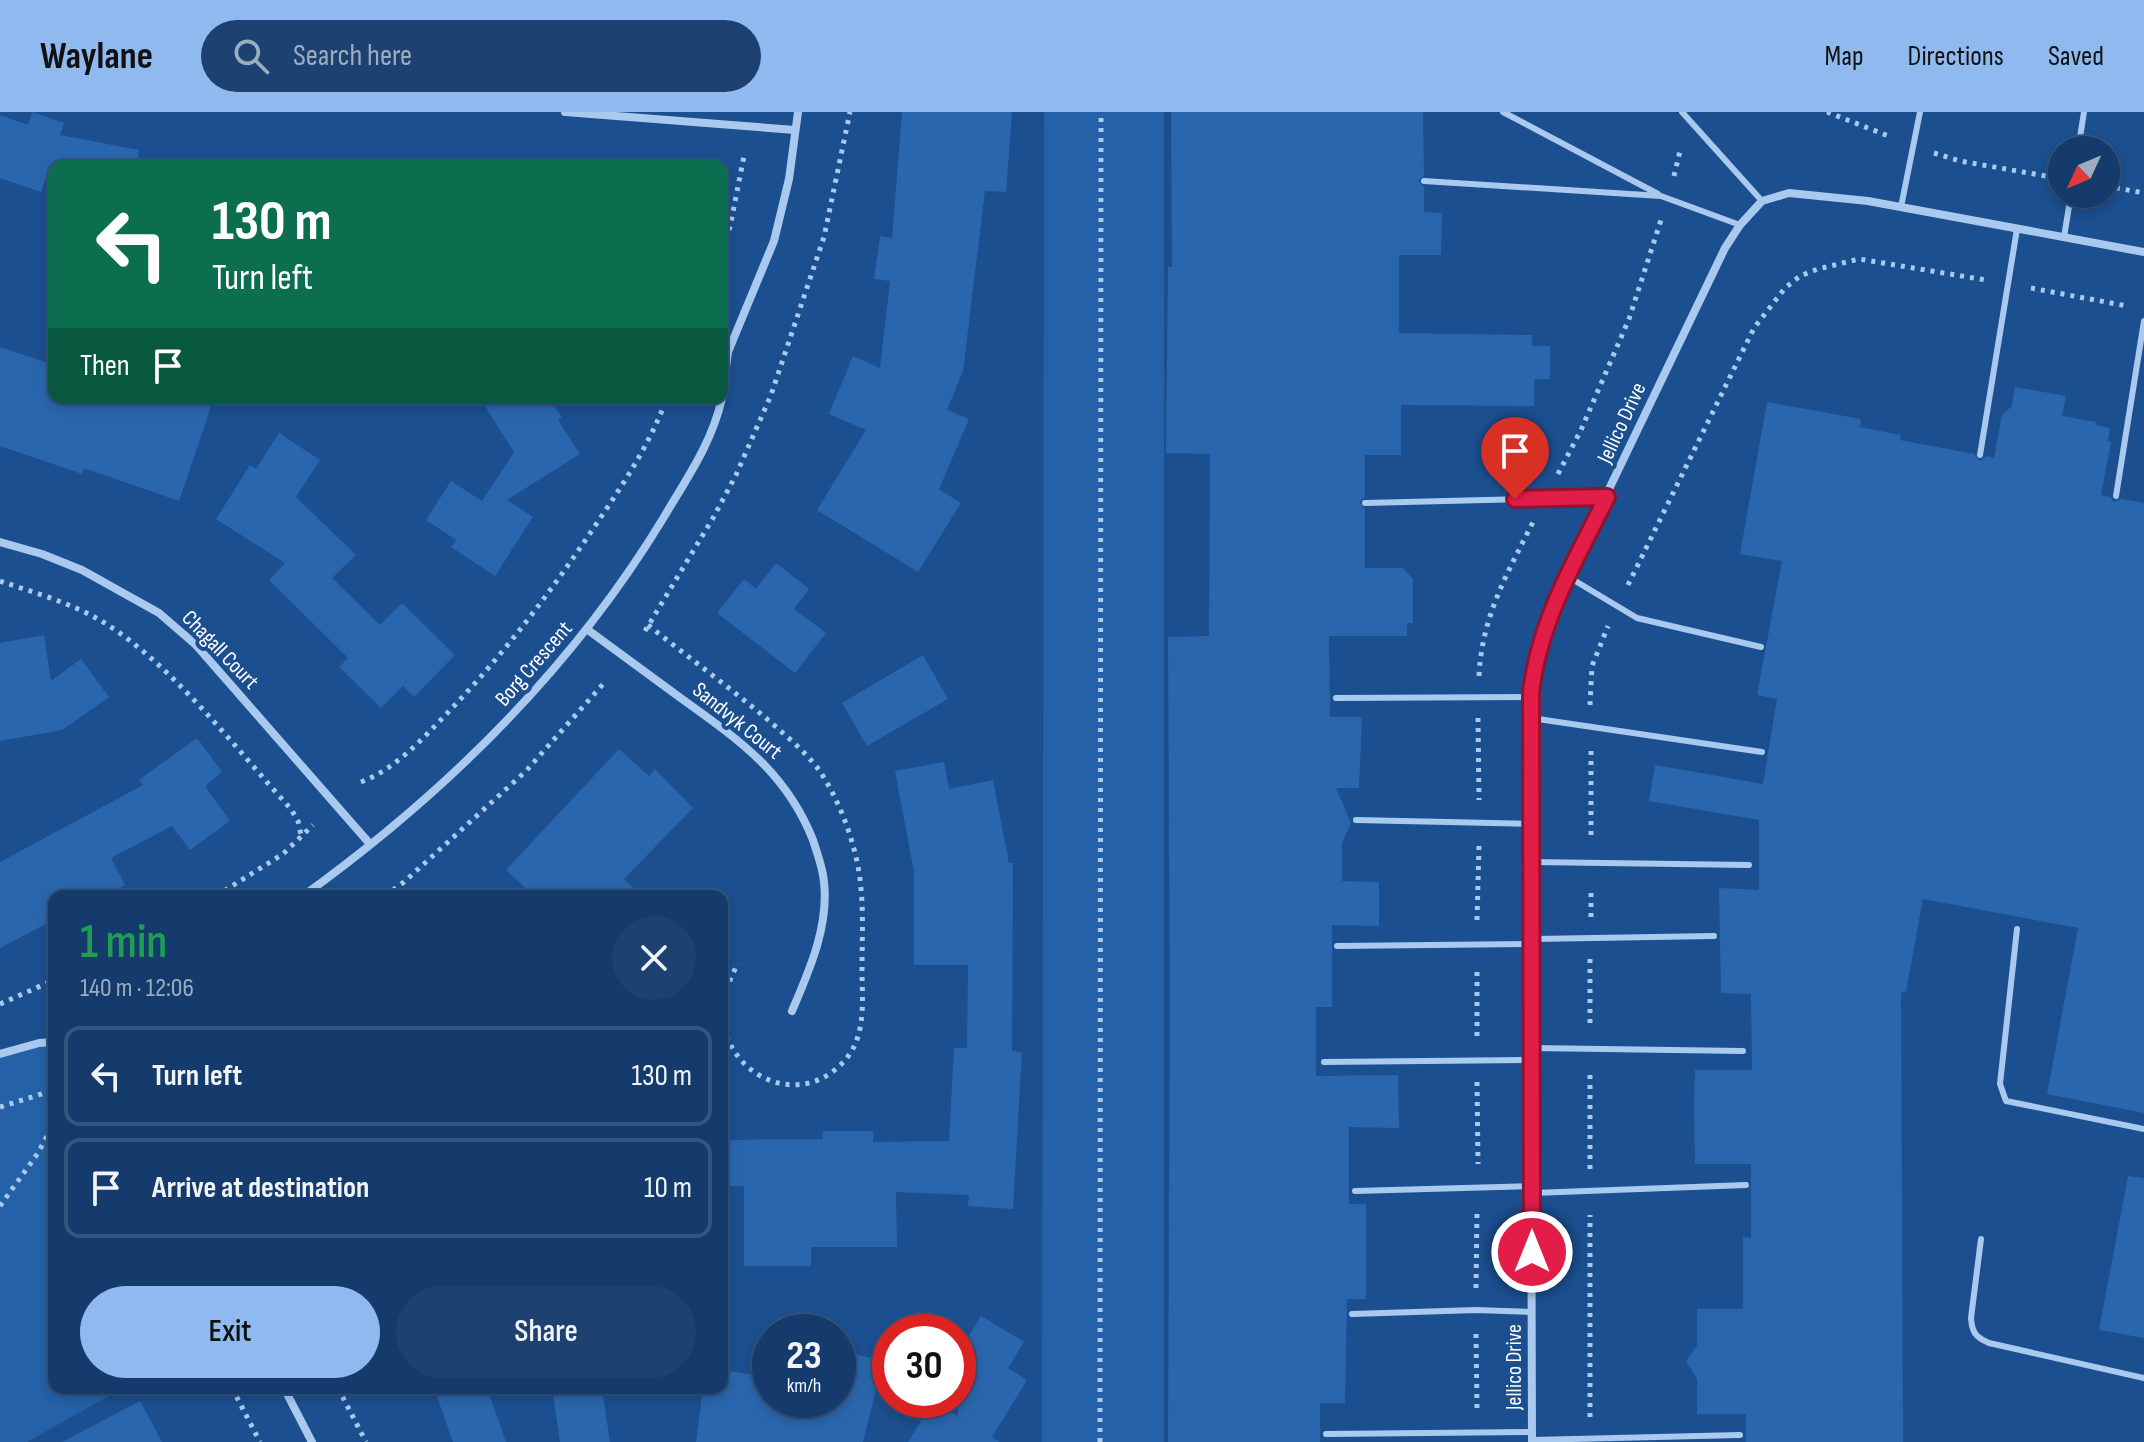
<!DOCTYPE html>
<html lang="en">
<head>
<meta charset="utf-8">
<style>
	:root { --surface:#143b6b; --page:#1d4271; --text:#f1f3f6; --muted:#9dadc1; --line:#33557e; --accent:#90b9f0 }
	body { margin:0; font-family:"Sofia Sans Condensed",sans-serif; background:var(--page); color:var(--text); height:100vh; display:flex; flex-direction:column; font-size:30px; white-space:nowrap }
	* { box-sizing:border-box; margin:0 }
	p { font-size:26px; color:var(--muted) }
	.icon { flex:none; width:44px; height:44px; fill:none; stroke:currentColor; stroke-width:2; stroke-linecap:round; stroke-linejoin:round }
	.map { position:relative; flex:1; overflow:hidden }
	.sheet { position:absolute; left:48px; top:778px; width:680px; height:504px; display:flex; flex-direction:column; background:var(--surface); border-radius:16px; box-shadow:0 4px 12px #0003,0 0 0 2px var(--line) }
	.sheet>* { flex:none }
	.banner { position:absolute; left:48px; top:48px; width:680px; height:244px; border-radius:16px; box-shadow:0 4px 12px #0003,0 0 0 2px var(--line); background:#0b6e4f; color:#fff; overflow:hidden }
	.needle { width:52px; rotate:226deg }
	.tools { position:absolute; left:2048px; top:24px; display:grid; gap:16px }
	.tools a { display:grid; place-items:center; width:72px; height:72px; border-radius:50%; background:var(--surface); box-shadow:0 4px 12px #0003,0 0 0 2px var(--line); font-size:40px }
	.speed { position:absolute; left:752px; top:1202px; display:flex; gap:16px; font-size:40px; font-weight:700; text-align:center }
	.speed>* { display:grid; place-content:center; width:104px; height:104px; border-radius:50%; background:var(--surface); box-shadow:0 4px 12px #0003,0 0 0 2px var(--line); line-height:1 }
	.speed small { font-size:20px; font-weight:400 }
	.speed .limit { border:12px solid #d22; background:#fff; color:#111 }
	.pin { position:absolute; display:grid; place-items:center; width:68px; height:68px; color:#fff; margin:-82px -34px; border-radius:50% 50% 50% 0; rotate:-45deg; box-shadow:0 0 8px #0007 }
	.pin .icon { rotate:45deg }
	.me { position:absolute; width:88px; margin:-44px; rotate:0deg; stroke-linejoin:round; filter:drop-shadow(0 0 6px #0008) }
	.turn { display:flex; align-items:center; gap:28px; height:168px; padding:0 32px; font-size:36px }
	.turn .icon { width:104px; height:104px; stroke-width:2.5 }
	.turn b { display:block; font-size:56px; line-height:68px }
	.then { display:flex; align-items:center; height:76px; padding:0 32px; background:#0003; gap:16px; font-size:30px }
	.round { display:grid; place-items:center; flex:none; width:84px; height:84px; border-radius:42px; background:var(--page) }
	.headline { display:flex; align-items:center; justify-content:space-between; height:136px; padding:0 32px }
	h1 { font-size:48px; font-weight:600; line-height:60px; color:#1e9e55 }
	.primary-button { display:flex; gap:16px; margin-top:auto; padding:16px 32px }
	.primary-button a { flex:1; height:92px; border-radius:48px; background:var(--accent); color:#111; font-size:32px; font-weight:600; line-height:92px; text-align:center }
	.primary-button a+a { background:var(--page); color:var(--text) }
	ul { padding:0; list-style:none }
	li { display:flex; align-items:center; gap:24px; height:100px; margin:0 16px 12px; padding:0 16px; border:4px solid var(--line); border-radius:16px }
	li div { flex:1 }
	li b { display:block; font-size:30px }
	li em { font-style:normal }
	header { display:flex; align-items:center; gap:48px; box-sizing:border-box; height:112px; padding:0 40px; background:var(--accent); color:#111 }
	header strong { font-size:38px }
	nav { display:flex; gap:44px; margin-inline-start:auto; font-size:28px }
	.search { width:560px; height:72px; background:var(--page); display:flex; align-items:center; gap:20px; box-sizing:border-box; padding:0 28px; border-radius:44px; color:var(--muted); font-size:30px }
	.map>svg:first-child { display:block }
</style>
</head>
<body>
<header>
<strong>Waylane</strong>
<div class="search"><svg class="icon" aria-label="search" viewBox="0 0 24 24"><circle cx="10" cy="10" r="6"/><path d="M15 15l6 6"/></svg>Search here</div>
<nav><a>Map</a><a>Directions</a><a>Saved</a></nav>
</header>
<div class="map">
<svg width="2144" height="1330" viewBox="0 0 2144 1330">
	<rect width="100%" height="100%" fill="#1b4f8f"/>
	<!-- green -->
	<g fill="#2461a8">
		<path d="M1044,0H1164V1330H1042Z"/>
		<path d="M54,930V1276H123L27,1330H0V942Z"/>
	</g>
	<!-- building -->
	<g fill="#2a66ad">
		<path d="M32,0L64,11L60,23L139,38L137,54H50L41,80L0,66V3L28,13Z"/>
		<path d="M902,0H1012L1006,80L985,79L963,259L947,298L969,307L939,377L961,391L918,460L817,398L866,318L829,302L853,244L880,256L890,169L874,167L880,124L892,126Z"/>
		<path d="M1171,0H1423L1424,63L1418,69L1424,75V100L1442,101L1441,143H1399V221L1532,223V234H1550V267H1534V294L1401,293V343H1365V385L1359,390L1365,397V456H1403L1413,467V511H1407V524H1329L1330,605H1362L1359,676H1336L1351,711L1342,731V769L1379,770V814L1332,813V895H1316V964L1398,963L1399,1016L1349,1015V1092H1366V1187H1347L1345,1291H1320V1330H1168L1170,896L1168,525L1209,524L1210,342L1166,341L1168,155H1172Z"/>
		<path d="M0,235L54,253V286H214L179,389L84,356L82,362L0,334Z"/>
		<path d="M2015,275L2066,284L2062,304L2096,310L2095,313L2110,316L2108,329L2111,330L2101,383L2110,385L2114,390L2121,387L2144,391V1001L2047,982L2078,816L1923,787L1906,879L1901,881L1903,1330H1746V1302H1697V1267L1686,1249L1697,1233V1197H1743V1125L1751,1126V1052H1695L1694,992L1695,958H1752L1751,882L1721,881L1719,776L1759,778V708L1649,689L1655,653L1763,672L1777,587L1757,583L1782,449L1740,442L1767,290L1861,307L1860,315L1901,323L1900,328L1974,342L1980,349L1986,344L1994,346L2002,303L2012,294Z"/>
		<path d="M480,286H549L562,305L558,308L580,342L507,388L533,405L495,464L451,435L456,428L426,408L451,369L482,389L514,340Z"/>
		<path d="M279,321L320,348L296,385L356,443L332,466L380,513L402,491L455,543L414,585L403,574L381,596L339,555L348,546L269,468L285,451L216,407L250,353L256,357Z"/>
		<path d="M776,451L809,477L794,497L826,521L795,561L717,501L744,467L756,477Z"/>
		<path d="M44,523L51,569L81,547L109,585L62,618L0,629V531Z"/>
		<path d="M923,543L948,587L867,634L842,591Z"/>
		<path d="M197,626L222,660L205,674L230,709L190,738L172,714L111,746L125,773L105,784H54V808L0,836V750L143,673L139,668Z"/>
		<path d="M619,637L649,664L655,657L693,696L624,767L642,784H534L506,758Z"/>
		<path d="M944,650L949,677L993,668L1009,751H1013L1012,939L1022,940L1013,1097L968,1094L969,1083L896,1080L897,1135H811V1154H744V1074H722V1028L823,1027V1019H873V1030L949,1029L954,936H967L968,853H914V760L895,659Z"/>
		<path d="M2128,1064L2144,1066V1226L2099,1218Z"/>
		<path d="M981,1204L1024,1230L1008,1256L1027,1268L992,1325L1000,1330H908L933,1289L958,1304V1242Z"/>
		<path d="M838,1238L883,1249L863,1330H696L703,1276H722V1258L770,1265V1288H838Z"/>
		<path d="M434,1276H487L506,1330H453Z"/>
		<path d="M552,1276H602L610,1330H560Z"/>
		<path d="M140,1289L162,1330H62Z"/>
	</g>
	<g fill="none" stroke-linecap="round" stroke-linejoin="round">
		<!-- path -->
		<g stroke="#a9c9ee" stroke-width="5" stroke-dasharray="4 6" stroke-linecap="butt">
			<path d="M1827,0L1891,25"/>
			<path d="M1934,41L1960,49L2057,66"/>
			<path d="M1674,64L1681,35"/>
			<path d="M2106,74L2144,81"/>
			<path d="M722,137L730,115L744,44"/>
			<path d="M2031,176L2127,194"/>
			<path d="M1558,362L1581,318L1629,207L1661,108"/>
			<path d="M0,469C32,480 68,490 98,507C169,548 235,636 291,697L298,709L301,723"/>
			<path d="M1628,473L1754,216L1785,176L1800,164L1818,157L1859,147L1986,168"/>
			<path d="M648,513C688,545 729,575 767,607C785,623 805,639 819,658C836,683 848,713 855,741C865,779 862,818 862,856C862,893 868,931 836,957C794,992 735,965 724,914C719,892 728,871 738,851"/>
			<path d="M645,519L713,406L736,363L771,283L824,125L850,0"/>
			<path d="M1479,564C1482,504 1507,462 1533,410"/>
			<path d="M1590,593L1592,554L1608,514"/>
			<path d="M1478,606L1479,688"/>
			<path d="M1591,639V729"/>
			<path d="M361,670C398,656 426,623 454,594C509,536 555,474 599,408C626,368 650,331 667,286"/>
			<path d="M216,784L283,742L313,713"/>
			<path d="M385,784L404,770L526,659L604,571"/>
			<path d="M1591,805V775"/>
			<path d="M1477,808L1479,734"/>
			<path d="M1590,847V913"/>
			<path d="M0,892L54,868"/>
			<path d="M1477,924V854"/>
			<path d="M1477,970L1478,1052"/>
			<path d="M0,995L54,978"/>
			<path d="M1590,1057V959"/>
			<path d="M0,1094L38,1041L54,1011"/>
			<path d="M1476,1176L1477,1098"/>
			<path d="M1476,1222L1477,1296"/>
			<path d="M232,1276L260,1330"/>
			<path d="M338,1276L366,1330"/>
			<path d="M1590,1305V1103"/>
			<path d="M1100,1330L1101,0"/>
		</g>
		<!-- lane -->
		<g stroke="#a9c9ee" stroke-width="6">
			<path d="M1503,0L1658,82"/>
			<path d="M1682,0L1762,89"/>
			<path d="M2078,38L2084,0"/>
			<path d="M1424,69L1661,84L1740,113"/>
			<path d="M1901,95L1920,0"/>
			<path d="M2064,125L2071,82"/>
			<path d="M1980,343L2017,117"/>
			<path d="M2116,384L2144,209"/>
			<path d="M1365,391L1605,385"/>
			<path d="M1567,464L1637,506L1761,535"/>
			<path d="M1336,586L1530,585"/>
			<path d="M1531,606L1762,640"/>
			<path d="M1356,708L1532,712"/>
			<path d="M1532,750L1749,753"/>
			<path d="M2017,817L2000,972L2006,989L2144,1017"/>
			<path d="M1533,827L1714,824"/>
			<path d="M1337,834L1532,832"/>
			<path d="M1532,936L1743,939"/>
			<path d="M1324,950L1532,948"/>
			<path d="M1355,1079L1532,1074"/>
			<path d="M1533,1081L1746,1073"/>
			<path d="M1981,1127L1971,1206C1972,1220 1975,1225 1989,1231L2144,1266"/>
			<path d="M1352,1202L1476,1198L1532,1200"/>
			<path d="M1326,1322L1532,1320"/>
			<path d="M1532,1328L1740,1323"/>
		</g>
		<!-- street -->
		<g stroke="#a9c9ee" stroke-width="8">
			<path d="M565,0L795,18"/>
			<path d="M722,285L728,240L774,129L789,67L798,0"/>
			<path d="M0,430L42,442L82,458L159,501L196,533L370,732"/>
			<path d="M588,518C619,541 651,564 682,587C739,628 786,660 813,728C817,741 823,756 824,770C829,815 809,859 792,899"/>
			<path d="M303,784C447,680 572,557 664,405C687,366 712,331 722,286"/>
			<path d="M0,942L39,931L54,930"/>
			<path d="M284,1276L312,1330"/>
			<path d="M1532,1330L1530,585L1534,555L1547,506L1725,136L1740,113L1762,89L1789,81L1868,89L2144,140"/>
		</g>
	</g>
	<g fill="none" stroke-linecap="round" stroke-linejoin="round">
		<!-- route casing -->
		<g stroke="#92132f" stroke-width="20">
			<path id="route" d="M1515,387L1607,385C1575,449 1539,509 1531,581L1532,1140"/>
		</g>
		<!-- route -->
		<use href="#route" stroke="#e11d48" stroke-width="14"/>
	</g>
	<g text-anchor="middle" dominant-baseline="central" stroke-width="8" stroke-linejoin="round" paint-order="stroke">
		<!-- street labels -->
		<g font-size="22" fill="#fff" stroke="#1b4f8f">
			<text transform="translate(1622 311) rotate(-65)">Jellico Drive</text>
			<text transform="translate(220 538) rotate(46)">Chagall Court</text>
			<text transform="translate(534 552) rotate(-49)">Borg Crescent</text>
			<text transform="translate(737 609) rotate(39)">Sandvyk Court</text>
			<text transform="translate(1514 1255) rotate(-90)">Jellico Drive</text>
		</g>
	</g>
</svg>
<div class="tools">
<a><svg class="needle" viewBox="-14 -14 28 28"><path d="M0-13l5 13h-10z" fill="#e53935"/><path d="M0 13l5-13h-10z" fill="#9dadc1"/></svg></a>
</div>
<div class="speed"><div>23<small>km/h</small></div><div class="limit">30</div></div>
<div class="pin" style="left:1515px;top:387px;background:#d93025"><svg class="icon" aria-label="arrive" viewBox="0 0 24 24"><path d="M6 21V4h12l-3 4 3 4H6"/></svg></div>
<svg class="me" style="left:1532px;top:1140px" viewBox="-20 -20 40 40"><circle r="17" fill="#e11d48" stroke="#fff" stroke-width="3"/><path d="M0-11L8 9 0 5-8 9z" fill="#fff"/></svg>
<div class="banner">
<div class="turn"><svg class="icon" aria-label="left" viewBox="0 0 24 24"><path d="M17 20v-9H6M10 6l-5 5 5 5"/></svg><div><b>130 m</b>Turn left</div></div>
<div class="then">Then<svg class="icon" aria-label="arrive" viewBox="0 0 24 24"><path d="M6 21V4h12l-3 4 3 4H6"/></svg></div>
</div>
<section class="sheet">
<div class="headline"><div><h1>1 min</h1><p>140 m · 12:06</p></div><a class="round"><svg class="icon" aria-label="close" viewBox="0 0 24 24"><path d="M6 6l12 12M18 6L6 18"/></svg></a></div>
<ul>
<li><svg class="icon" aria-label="left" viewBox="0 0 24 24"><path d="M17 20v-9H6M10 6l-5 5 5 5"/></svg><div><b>Turn left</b></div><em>130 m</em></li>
<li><svg class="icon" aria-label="arrive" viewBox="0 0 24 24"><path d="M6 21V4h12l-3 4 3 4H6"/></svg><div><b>Arrive at destination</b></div><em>10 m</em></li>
</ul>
<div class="primary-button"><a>Exit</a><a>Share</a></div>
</section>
</div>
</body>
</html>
